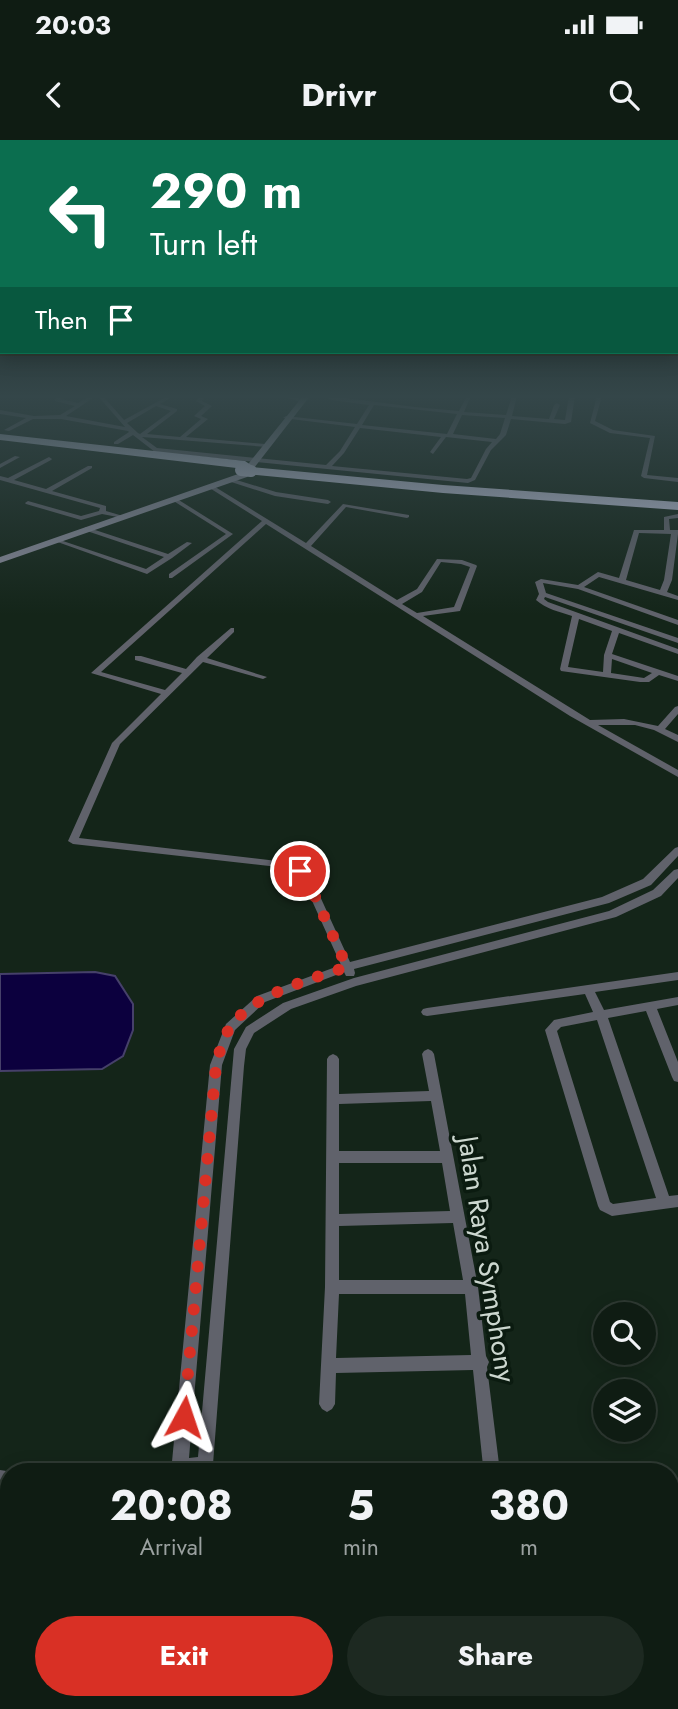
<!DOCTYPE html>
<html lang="en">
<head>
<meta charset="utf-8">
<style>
	:root { --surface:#0f1c13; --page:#1d2921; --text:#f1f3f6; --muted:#9ba1a0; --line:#2f3a33; --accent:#d93025 }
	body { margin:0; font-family:Jost,sans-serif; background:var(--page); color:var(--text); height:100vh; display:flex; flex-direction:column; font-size:26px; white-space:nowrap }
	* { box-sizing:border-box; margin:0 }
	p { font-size:23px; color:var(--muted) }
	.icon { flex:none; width:38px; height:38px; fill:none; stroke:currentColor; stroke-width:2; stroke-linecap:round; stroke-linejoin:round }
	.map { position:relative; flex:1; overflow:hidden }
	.side { position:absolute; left:0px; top:1323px; width:679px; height:247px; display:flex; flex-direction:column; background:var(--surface); border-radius:28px 28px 0 0; box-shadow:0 4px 18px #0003,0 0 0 2px var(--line) }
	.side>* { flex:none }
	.hud { position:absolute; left:0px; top:0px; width:679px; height:214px; box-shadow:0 4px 18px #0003,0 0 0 2px var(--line); background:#0b6e4f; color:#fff; overflow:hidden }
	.controls { position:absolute; left:593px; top:1162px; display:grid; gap:14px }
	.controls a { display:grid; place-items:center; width:63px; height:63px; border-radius:50%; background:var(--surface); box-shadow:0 4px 18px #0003,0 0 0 2px var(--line); font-size:35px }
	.pin { position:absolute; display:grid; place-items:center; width:60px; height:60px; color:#fff; margin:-30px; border:4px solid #fff; border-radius:50%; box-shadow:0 2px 7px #0007 }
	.me { position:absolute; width:77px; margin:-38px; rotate:5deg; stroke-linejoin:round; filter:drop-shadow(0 0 5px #0008) }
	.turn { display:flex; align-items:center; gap:24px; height:147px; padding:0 35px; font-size:32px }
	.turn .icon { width:91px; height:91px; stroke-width:2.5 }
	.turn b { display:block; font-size:49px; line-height:60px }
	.then { display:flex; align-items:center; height:66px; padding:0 35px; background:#0003; gap:14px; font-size:26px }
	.eta { display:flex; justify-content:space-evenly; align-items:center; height:119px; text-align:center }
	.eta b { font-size:42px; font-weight:700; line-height:49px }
	.action { display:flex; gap:14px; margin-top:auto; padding:14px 35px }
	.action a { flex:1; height:80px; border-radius:42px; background:var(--accent); color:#fff; font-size:28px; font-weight:700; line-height:80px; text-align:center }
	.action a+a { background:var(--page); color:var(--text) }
	.status { display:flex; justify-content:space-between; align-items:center; height:49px; padding:0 35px; background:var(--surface); direction:ltr }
	.status svg { height:19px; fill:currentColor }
	header { display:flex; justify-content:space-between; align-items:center; height:91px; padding:0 35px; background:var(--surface); font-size:32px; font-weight:700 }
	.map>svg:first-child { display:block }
</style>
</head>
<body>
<div class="status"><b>20:03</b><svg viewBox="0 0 49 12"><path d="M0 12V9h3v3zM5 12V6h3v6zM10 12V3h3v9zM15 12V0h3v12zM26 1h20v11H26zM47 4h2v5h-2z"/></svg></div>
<header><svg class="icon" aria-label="back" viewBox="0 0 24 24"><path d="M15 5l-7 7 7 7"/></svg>Drivr<svg class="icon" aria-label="search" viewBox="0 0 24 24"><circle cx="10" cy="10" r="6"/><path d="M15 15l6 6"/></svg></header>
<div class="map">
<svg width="678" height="1569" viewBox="0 0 678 1569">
	<rect width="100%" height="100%" fill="#142519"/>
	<!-- water -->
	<path fill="#0c003e" stroke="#46406a" stroke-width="2" d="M95,832L115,836L133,864V890L123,916L102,929L0,931V834Z"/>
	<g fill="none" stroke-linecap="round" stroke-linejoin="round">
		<!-- minor -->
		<g fill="#60626b" fill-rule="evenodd">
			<path d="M60,256H66L61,259L78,263L90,256H96L66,276L125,287L98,256H103L124,280L168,256H173L160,264L177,269V271L147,294L180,297L201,279L194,276L205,266L196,261L200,256H205L202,261L212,266L201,276L208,279L186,297L265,304L267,305V307L142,297L157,308L326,325L340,311L355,287L283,278L286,276L357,284L369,265L331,260L328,258L330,256L415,267L459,271L467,256H471L464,272L506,275L512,256H517L512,276L549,279L554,265L557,263L560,265L554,279L565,280L569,256H575L571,282L565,284L511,279L506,295L491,310L475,340L468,343L155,312L133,295L118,304H114V302L129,292L128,291L61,279H33L9,291L4,290L26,278L0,274V270L34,276L60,275L75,266L55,261V259ZM374,265L457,274L447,294L362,285ZM156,266L171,271L140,294L138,293L127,283ZM462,275L505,278L500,294L496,299L453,294ZM360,288L441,297L430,312L433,314L446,297L492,302L486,309L471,338L467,339L332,326L344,313Z"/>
			<path d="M281,256H290L304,260L301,262Z"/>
			<path d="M597,256H602L595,281L613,290L655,296L647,335L678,338V342L644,338L641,336L650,298L610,293L590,283Z"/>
			<path d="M15,316L20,317L0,328V324Z"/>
			<path d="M49,317L52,319L51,320L14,340L46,349L88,326H92V328L52,351L106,366V371L123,376V378L102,374L81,380L26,364L25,363L28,361L81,376L99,371L100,368L0,340V336L8,338Z"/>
			<path d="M230,338L276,352L328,360L331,362L328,364L275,356L228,341L227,340Z"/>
			<path d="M208,345H212L306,403L343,364L409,375V377L407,378L346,367L311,406L397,460L417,449L437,419L462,420L476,425L477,426L460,471L423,476L590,580L624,579L658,586L675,567L678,566V574L665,589L678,595V602L654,590L635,585H598L678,630V637L570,576L266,384L101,532L165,550L182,533L135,520V516H141L186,529L197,517L231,488H234V492L207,518L267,537L263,539L203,522L120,604L79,698L294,723L313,741L350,822L602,757L643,739L675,708L678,707V716L651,745L609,763L354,829L355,833L354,836H346L344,832L265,862L235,890L222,925L189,1318L198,1317L234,909L246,887L283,863L354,838L609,771L653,750L674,730L678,729V738L661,756L616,777L356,846L291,869L254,893L246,909L244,926L213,1324L216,1330L215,1332H171L210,925L226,884L257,856L341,825L304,743L287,728L73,704L68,701L112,603L161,554L91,533L262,381L208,347ZM441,422L461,424L470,427L454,467L417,473L402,464L422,452Z"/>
			<path d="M174,357L233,394L172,438H169V434L226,394L172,360L171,359Z"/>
			<path d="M678,374V378L669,379L670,390H678V394L672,440L667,452L678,456V460L599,437L584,447L678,480V485L578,449L543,443L546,453L678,498V503L545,457L544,459L548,462L678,509V514L619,493L612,514L678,536V541L659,535L649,542H640L561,531L560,529L572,476C560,472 546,469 536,460L539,454L535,442L541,439L578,445L598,432L619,438L634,390H664V377ZM639,393L671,394L664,440L660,450L626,440ZM579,479L612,491L604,515L603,532L568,527ZM612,519L652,533L644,538L611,533Z"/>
			<path d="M86,387L168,414L187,402L192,403L172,418L147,434L52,400L57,399L146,429L164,417L84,390L83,389Z"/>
			<path d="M678,832V840L595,852L604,870L678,857V865L657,869L678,922V942L674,941L672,937L646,871L608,878L669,1056L678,1055V1067L612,1076L600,1070L598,1066L545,890L554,880L593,872L585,854L427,876L423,875L421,872L423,869L427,868ZM597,880L656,1058L613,1064L610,1062L557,891L561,887Z"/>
			<path d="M428,909L432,911L434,914L478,1147L486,1216L489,1222L487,1227L500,1332H445L447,1326L467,1321L483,1326L473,1230L336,1233L335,1264L332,1269L327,1272L322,1269L319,1264L325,1147L327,919L329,916L333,914L337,916L339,919V954L429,951L422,914L424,911ZM431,961L440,1011H339V964ZM339,1023H442L450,1071L339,1074ZM453,1083L463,1140H339V1086ZM339,1154H465L471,1215L336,1218Z"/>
			<path d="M0,1330L13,1332H9V1346H0Z"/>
			<rect x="0" y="1360" width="9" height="16"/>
			<path d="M670,1374L678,1379V1399L670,1395Z"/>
			<rect x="0" y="1489" width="9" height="18"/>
			<path d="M51,1561H69L68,1569H50Z"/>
			<rect x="148" y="1561" width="18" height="8"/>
			<rect x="201" y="1561" width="18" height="8"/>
			<rect x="302" y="1561" width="18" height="8"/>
			<rect x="398" y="1561" width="18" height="8"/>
			<rect x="498" y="1561" width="18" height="8"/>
			<path d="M610,1561H628L630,1569H612Z"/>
		</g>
		<!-- secondary -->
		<path fill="#858796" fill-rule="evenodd" d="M303,256H310L247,337L0,423V417L241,333Z"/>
		<!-- motorway -->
		<g fill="#bbbed5" fill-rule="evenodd">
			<path d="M0,294L245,321L251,325L245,329L0,300Z"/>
			<path d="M251,327L443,345L678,362V370L443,353L247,334L245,331Z"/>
		</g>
		<!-- motorway-bridge -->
		<path stroke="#bbbed5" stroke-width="12" d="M241,330L251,331"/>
	</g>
	<!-- sky -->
	<linearGradient id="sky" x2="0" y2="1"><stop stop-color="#0b140e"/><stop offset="0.54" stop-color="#344649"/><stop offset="1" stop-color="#344649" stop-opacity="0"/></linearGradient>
	<rect width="678" height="475" fill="url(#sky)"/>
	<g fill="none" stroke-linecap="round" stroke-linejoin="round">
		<!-- route -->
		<path stroke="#d93025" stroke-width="12" stroke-dasharray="0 21.6" d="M184,1277L216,925C219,913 223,900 229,889C250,855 311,839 347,827L308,741L300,731"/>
	</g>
	<g text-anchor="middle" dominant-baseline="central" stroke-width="7" stroke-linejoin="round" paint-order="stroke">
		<!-- near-street labels -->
		<g font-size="28" fill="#ccd7cf" stroke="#0b1b10">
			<text transform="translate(487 1119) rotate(81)">Jalan Raya Symphony</text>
		</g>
	</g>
</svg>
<div class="controls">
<a><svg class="icon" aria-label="search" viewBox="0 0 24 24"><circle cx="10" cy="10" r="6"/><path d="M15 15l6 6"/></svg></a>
<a><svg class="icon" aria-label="layers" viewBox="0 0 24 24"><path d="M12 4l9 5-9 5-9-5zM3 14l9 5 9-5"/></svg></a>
</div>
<div class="pin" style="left:300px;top:731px;background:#d93025"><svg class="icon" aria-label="arrive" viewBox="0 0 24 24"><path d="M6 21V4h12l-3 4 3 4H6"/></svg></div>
<svg class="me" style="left:184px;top:1277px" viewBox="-20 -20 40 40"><path d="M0-17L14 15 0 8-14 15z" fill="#d93025" stroke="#fff" stroke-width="4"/></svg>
<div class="hud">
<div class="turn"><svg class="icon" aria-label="left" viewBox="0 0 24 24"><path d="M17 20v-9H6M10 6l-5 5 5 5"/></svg><div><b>290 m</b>Turn left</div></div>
<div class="then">Then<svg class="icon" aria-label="arrive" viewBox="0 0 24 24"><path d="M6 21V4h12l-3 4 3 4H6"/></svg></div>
</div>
<section class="side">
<div class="eta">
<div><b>20:08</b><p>Arrival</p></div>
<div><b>5</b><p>min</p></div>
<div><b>380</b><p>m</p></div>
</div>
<div class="action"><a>Exit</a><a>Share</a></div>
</section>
</div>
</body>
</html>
